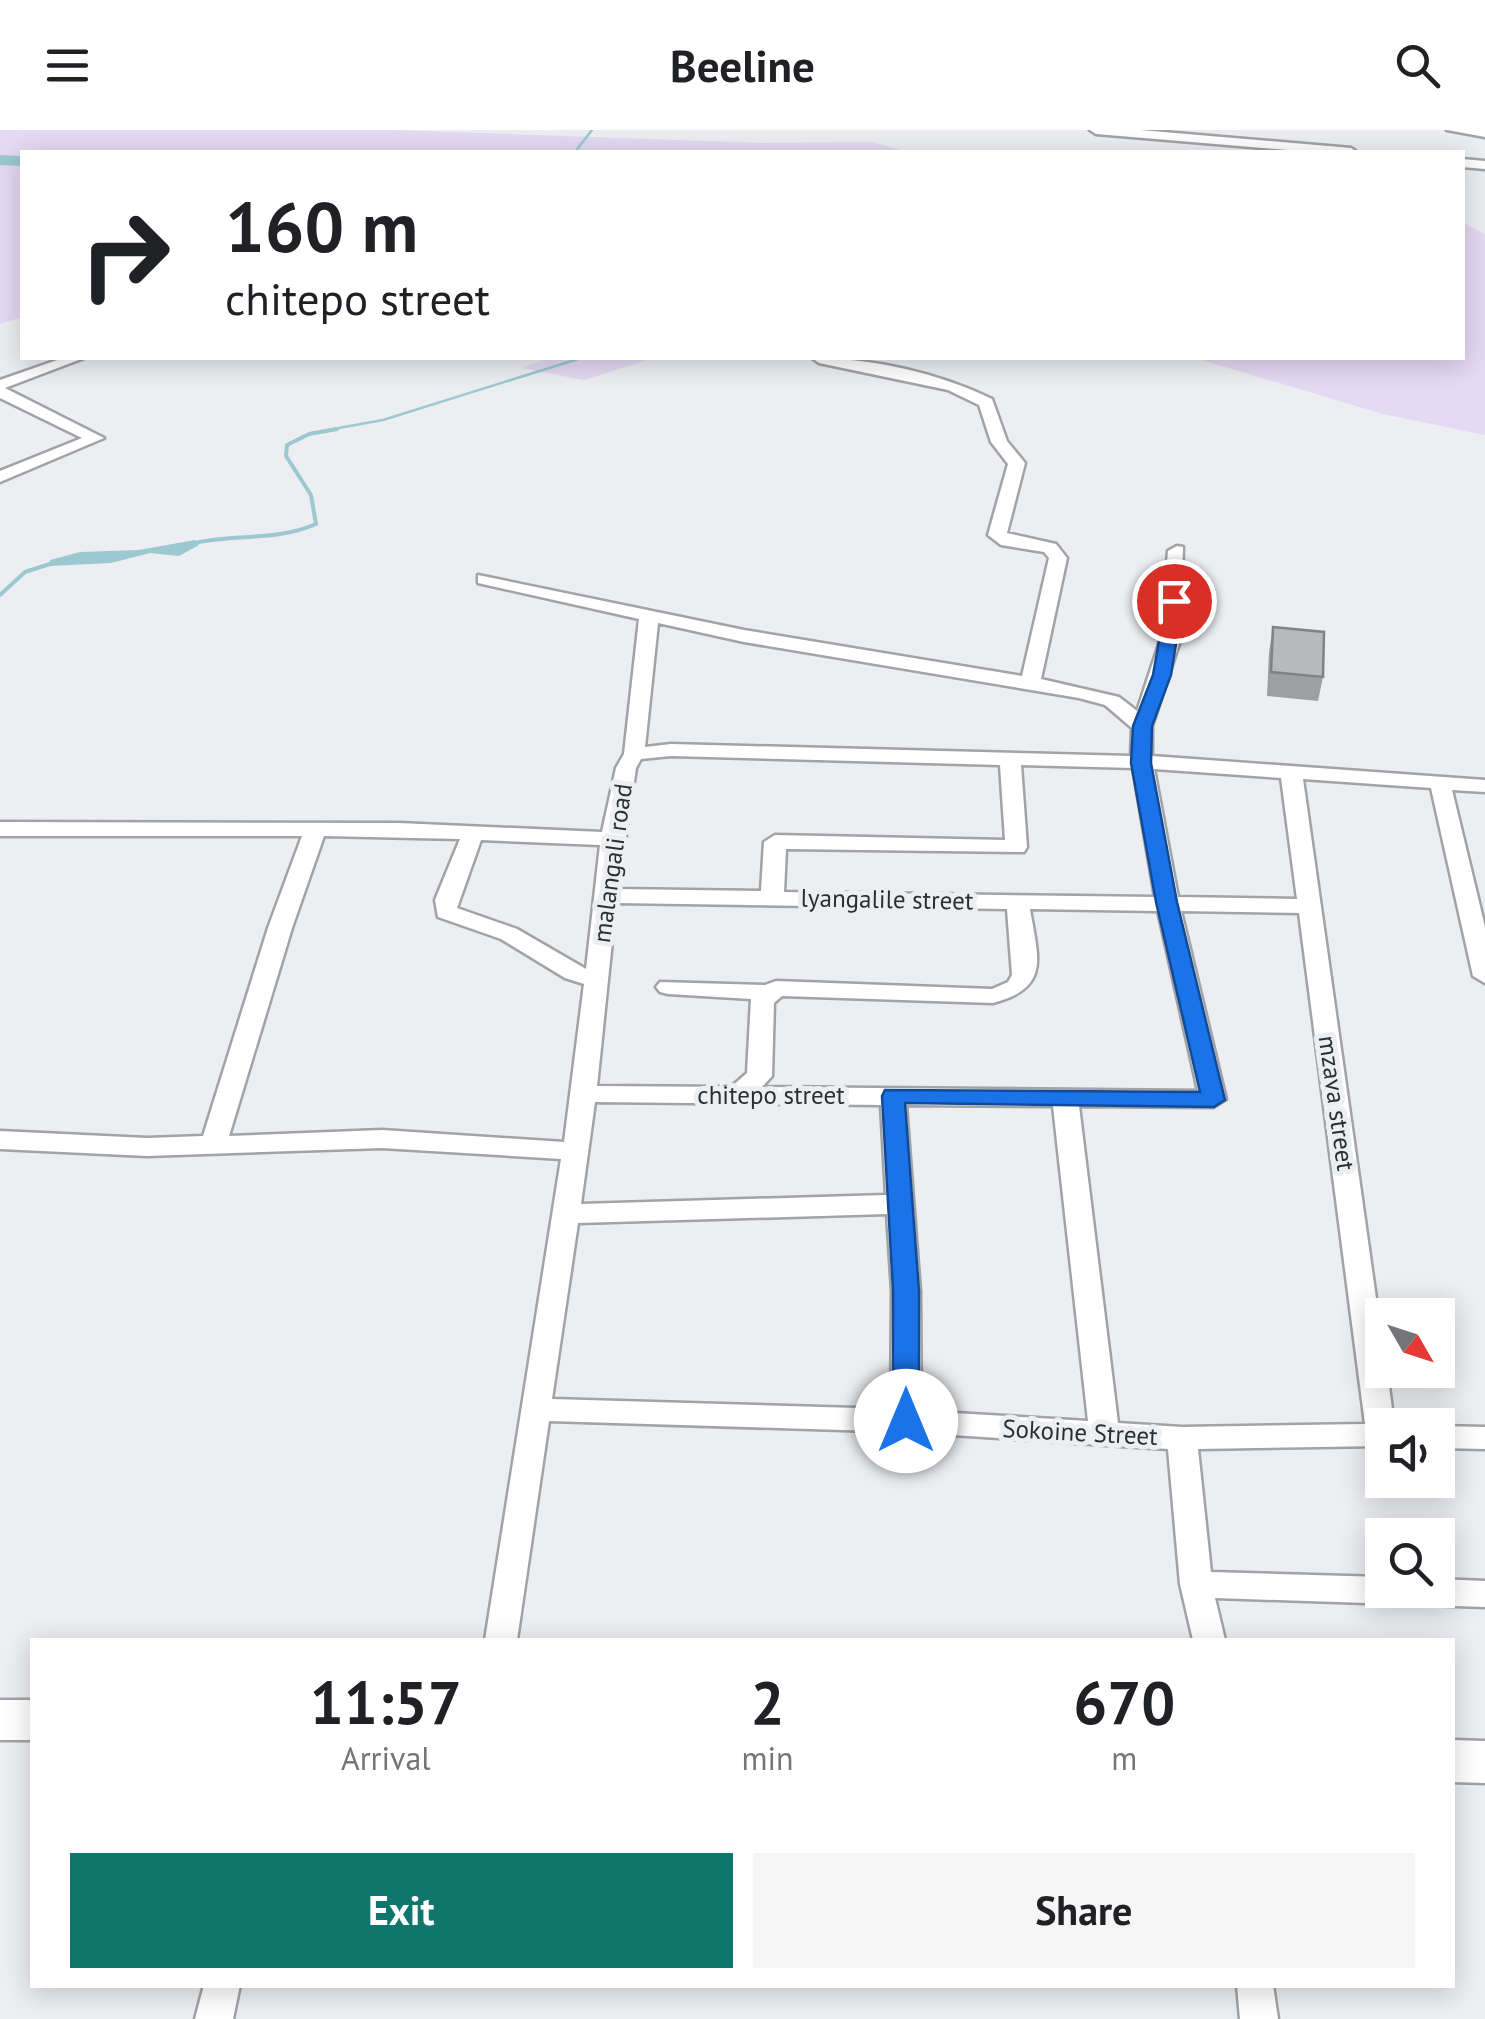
<!DOCTYPE html>
<html lang="en">
<head>
<meta charset="utf-8">
<style>
	:root { --surface:#fff; --page:#f6f6f6; --text:#202124; --muted:#757577; --accent:#0f766e }
	body { margin:0; font-family:"PT Sans",sans-serif; background:var(--page); color:var(--text); height:100vh; display:flex; flex-direction:column; font-size:38px; white-space:nowrap }
	* { box-sizing:border-box; margin:0 }
	p { font-size:32px; color:var(--muted) }
	.icon { flex:none; width:55px; height:55px; fill:none; stroke:currentColor; stroke-width:2; stroke-linecap:round; stroke-linejoin:round }
	.map { position:relative; flex:1; overflow:hidden }
	.sheet { position:absolute; left:30px; top:1508px; width:1425px; height:350px; display:flex; flex-direction:column; background:var(--surface); border-radius:0px; box-shadow:0 5px 25px #0003 }
	.sheet>* { flex:none }
	.hud { position:absolute; left:20px; top:20px; width:1445px; height:210px; border-radius:0px; box-shadow:0 5px 25px #0003; background:#fff; color:var(--text); overflow:hidden }
	.needle { width:65px; rotate:129deg }
	.controls { position:absolute; left:1365px; top:1168px; display:grid; gap:20px }
	.controls a { display:grid; place-items:center; width:90px; height:90px; border-radius:0px; background:var(--surface); box-shadow:0 5px 25px #0003; font-size:50px }
	.pin { position:absolute; display:grid; place-items:center; width:85px; height:85px; color:#fff; margin:-42px; border:5px solid #fff; border-radius:50%; box-shadow:0 2px 10px #0007 }
	.me { position:absolute; width:110px; margin:-55px; rotate:0deg; stroke-linejoin:round; filter:drop-shadow(0 0 8px #0008) }
	.turn { display:flex; align-items:center; gap:35px; height:210px; padding:0 40px; font-size:45px }
	.turn .icon { width:130px; height:130px; stroke-width:2.5 }
	.turn b { display:block; font-size:70px; line-height:85px }
	.eta { display:flex; justify-content:space-evenly; align-items:center; height:170px; text-align:center }
	.eta b { font-size:60px; font-weight:800; line-height:70px }
	.cta { display:flex; gap:20px; margin-top:auto; padding:20px 40px }
	.cta a { flex:1; height:115px; border-radius:0px; background:var(--accent); color:#fff; font-size:40px; font-weight:800; line-height:115px; text-align:center }
	.cta a+a { background:var(--page); color:var(--text) }
	header { display:flex; justify-content:space-between; align-items:center; height:130px; padding:0 40px; background:var(--surface); font-size:45px; font-weight:800 }
	.map>svg:first-child { display:block }
</style>
</head>
<body>
<header><svg class="icon" aria-label="menu" viewBox="0 0 24 24"><path d="M4 6h16M4 12h16M4 18h16"/></svg>Beeline<svg class="icon" aria-label="search" viewBox="0 0 24 24"><circle cx="10" cy="10" r="6"/><path d="M15 15l6 6"/></svg></header>
<div class="map">
<svg width="1485" height="1889" viewBox="0 0 1485 1889">
	<rect width="100%" height="100%" fill="#eceef1"/>
	<!-- green -->
	<g fill="#e4daf3">
		<path d="M0,0H393L762,13L872,12L908,22H22V187L0,194Z"/>
		<path d="M1463,93L1485,104V305L1383,284L1195,228H1462Z"/>
		<path d="M549,228H654L584,250L522,238Z"/>
	</g>
	<!-- water -->
	<path fill="#9cc8d1" d="M195,410L199,415L179,426L150,423L111,433L50,436V430L80,422L139,420Z"/>
	<g fill="none" stroke-linecap="round" stroke-linejoin="round">
		<!-- stream-far1 -->
		<g stroke="#9cc8d1" stroke-width="2.5">
			<path d="M575,22L592,0"/>
			<path d="M322,301L383,290L581,228"/>
		</g>
		<!-- stream -->
		<g stroke="#9cc8d1" stroke-width="4">
			<path d="M190,414C233,403 275,412 316,394L311,365L286,326L287,315L309,304L337,299"/>
			<path d="M0,465L25,442L56,432"/>
		</g>
		<!-- river -->
		<path fill="#9cc8d1" fill-rule="evenodd" d="M0,25L22,26V36L0,35Z"/>
		<!-- minor casing -->
		<g stroke="#a1a3a6" stroke-width="5">
			<g id="minor">
				<path d="M1090,0H1140L1351,18L1357,22H1312L1096,4Z"/>
				<path d="M1447,0H1485V7Z"/>
				<path d="M1462,29L1485,31V39L1462,37Z"/>
				<path d="M63,228H84L5,258L104,308L0,352V341L82,308L0,268V250Z"/>
				<path d="M812,228C871,228 939,243 992,269L1007,311L1025,333L1007,403L1056,414L1067,428L1041,549L1119,567L1137,581L1160,511L1168,421L1177,416L1183,417L1180,511L1152,596V626L1485,650V662L1452,660L1485,797V853L1473,846L1431,658L1303,649L1382,1211V1240H1387L1394,1295H1382V1316L1198,1319L1211,1442L1382,1447V1460H1438V1449L1485,1451V1477L1215,1468L1225,1510H1193L1180,1454L1168,1319L906,1302L549,1291L517,1510H485L561,1029L382,1018L147,1026L0,1019V1001L147,1008L203,1006L268,798L302,706H0V692L399,693L602,702L616,638L624,624L639,489L478,453V445L744,500L1022,546L1049,428L1044,422L1001,415L988,405L1008,334L991,312L979,275L948,260L819,233ZM658,493L744,512L1079,568L1105,575L1132,598L1131,626L671,614L645,617ZM671,626L1000,635L1005,710L775,705L764,712L761,761L618,759L636,638L641,629ZM1021,635L1133,638L1155,767L784,762L786,719L1024,722L1027,717ZM1154,639L1281,648L1297,769L1178,767ZM324,706L460,709L435,770L438,787L501,809L565,848L584,854L564,1012L382,1000L229,1006L292,798ZM481,710L600,715L586,839L517,799L457,778ZM616,773L1007,779L1012,845L1008,852L992,859L776,851L765,855L660,852L656,857L660,862L668,864L751,869L747,943L731,957L597,956ZM1030,779L1158,781L1198,961L762,957L772,946L774,873L782,866L993,873C1051,858 1038,828 1030,779ZM1181,781L1299,783L1365,1294L1182,1297L1118,1293L1079,976L1213,977L1226,969ZM595,972L881,975L886,1065L581,1074ZM906,975L1053,976L1088,1291L921,1281L920,1161ZM887,1084L892,1161L891,1279L552,1269L578,1093Z"/>
				<path d="M1438,1296L1485,1297V1319L1438,1318Z"/>
				<path d="M204,1855H240L233,1889H195Z"/>
				<path d="M1237,1855H1273L1278,1889H1240Z"/>
			</g>
		</g>
		<!-- highway casing -->
		<g stroke="#a1a3a6" stroke-width="5">
			<g id="highway">
				<rect x="0" y="1570" width="32" height="40"/>
				<path d="M1452,1610L1485,1611V1653L1452,1652Z"/>
			</g>
		</g>
		<!-- minor -->
		<use href="#minor" fill="#fff" fill-rule="evenodd"/>
		<!-- highway -->
		<use href="#highway" fill="#fff" fill-rule="evenodd"/>
	</g>
	<!-- wall -->
	<path fill="#9da0a2" d="M1273,497L1323,547L1318,571L1267,566L1269,522Z"/>
	<!-- building -->
	<path fill="#b7babc" stroke="#808284" stroke-width="2.5" d="M1273,497L1324,502L1323,547L1271,542Z"/>
	<!-- route -->
	<path fill="#1a73e8" stroke="#114b97" stroke-width="2.5" d="M1174,466L1183,471L1171,545L1152,596L1151,633L1177,772L1225,970L1214,977L905,973L919,1161V1291L916,1298H896L893,1291V1161L882,966L885,960L1200,962L1156,772L1131,633L1133,596L1153,545L1166,471Z"/>
	<g text-anchor="middle" dominant-baseline="central" stroke-width="10" stroke-linejoin="round" paint-order="stroke">
		<!-- street labels -->
		<g font-size="25" fill="#2d2e2f" stroke="#eceef1">
			<text transform="translate(612 733) rotate(-82)">malangali road</text>
			<text transform="translate(887 769) rotate(1)">lyangalile street</text>
			<text x="771" y="965">chitepo street</text>
			<text transform="translate(1337 973) rotate(82)">mzava street</text>
			<text transform="translate(1080 1302) rotate(3)">Sokoine Street</text>
		</g>
	</g>
</svg>
<div class="controls">
<a><svg class="needle" viewBox="-14 -14 28 28"><path d="M0-13l5 13h-10z" fill="#e53935"/><path d="M0 13l5-13h-10z" fill="#757577"/></svg></a>
<a><svg class="icon" aria-label="sound" viewBox="0 0 24 24"><path d="M4 9h4l5-4v14l-5-4H4zM17 9q2 3 0 6"/></svg></a>
<a><svg class="icon" aria-label="search" viewBox="0 0 24 24"><circle cx="10" cy="10" r="6"/><path d="M15 15l6 6"/></svg></a>
</div>
<div class="pin" style="left:1174px;top:471px;background:#d93025"><svg class="icon" aria-label="arrive" viewBox="0 0 24 24"><path d="M6 21V4h12l-3 4 3 4H6"/></svg></div>
<svg class="me" style="left:906px;top:1291px" viewBox="-20 -20 40 40"><circle r="19" fill="#fff"/><path d="M0-13L10 11 0 6-10 11z" fill="#1a73e8"/></svg>
<div class="hud">
<div class="turn"><svg class="icon" aria-label="right" viewBox="0 0 24 24"><path d="M7 20v-9h11M14 6l5 5-5 5"/></svg><div><b>160 m</b>chitepo street</div></div>
</div>
<section class="sheet">
<div class="eta">
<div><b>11:57</b><p>Arrival</p></div>
<div><b>2</b><p>min</p></div>
<div><b>670</b><p>m</p></div>
</div>
<div class="cta"><a>Exit</a><a>Share</a></div>
</section>
</div>
</body>
</html>
